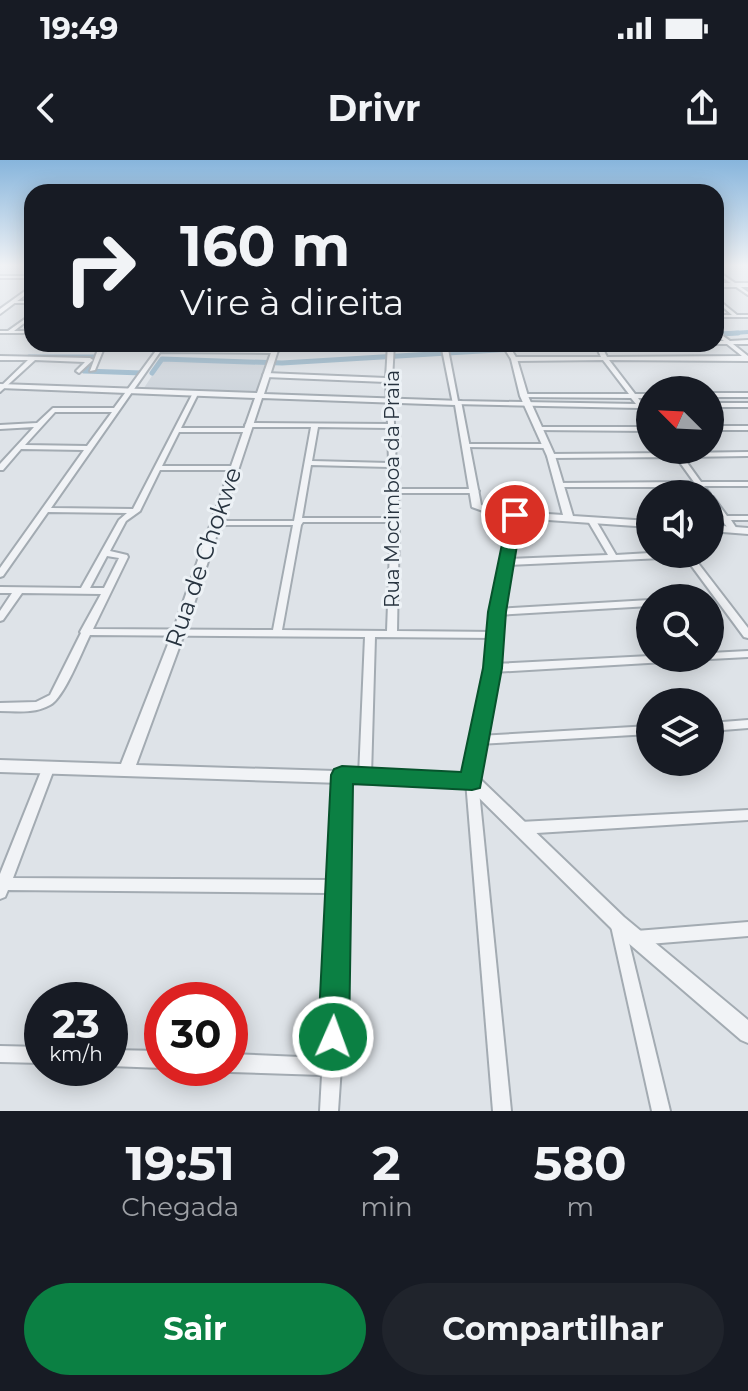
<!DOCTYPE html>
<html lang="pt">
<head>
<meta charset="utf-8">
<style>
	:root { --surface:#171b24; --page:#20242c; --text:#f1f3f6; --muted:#9ea1a6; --accent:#0b8043 }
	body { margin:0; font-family:Montserrat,sans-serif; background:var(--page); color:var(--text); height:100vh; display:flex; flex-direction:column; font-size:30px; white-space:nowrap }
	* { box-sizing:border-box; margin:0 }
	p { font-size:26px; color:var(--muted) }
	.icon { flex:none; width:44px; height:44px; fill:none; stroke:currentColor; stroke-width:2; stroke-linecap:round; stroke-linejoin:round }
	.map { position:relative; height:951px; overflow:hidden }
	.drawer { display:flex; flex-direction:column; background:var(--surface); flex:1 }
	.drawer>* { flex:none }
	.top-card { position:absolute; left:24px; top:24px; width:700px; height:168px; border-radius:24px; box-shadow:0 4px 20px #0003; background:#171b24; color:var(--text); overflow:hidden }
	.needle { width:52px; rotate:294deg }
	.fabs { position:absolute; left:636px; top:216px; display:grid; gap:16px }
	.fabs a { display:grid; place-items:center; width:88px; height:88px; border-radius:50%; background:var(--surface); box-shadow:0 4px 20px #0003; font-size:40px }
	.speed { position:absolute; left:24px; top:822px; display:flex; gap:16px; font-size:40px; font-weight:700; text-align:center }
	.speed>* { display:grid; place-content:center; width:104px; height:104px; border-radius:50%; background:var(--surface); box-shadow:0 4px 20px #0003; line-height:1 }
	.speed small { font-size:20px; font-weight:400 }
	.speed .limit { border:12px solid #d22; background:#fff; color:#111 }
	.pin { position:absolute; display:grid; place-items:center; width:68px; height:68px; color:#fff; margin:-34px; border:4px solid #fff; border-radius:50%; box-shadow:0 2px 8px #0007 }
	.me { position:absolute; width:88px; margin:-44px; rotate:2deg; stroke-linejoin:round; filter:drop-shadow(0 0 6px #0008) }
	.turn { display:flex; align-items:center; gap:28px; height:168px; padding:0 24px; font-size:36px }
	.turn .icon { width:104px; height:104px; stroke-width:2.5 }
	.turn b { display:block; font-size:56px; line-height:68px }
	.eta { display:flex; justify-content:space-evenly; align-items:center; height:136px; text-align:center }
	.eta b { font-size:48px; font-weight:700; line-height:56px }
	.primary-button { display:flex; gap:16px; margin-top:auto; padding:16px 24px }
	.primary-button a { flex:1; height:92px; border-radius:48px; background:var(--accent); color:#fff; font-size:32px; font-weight:700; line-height:92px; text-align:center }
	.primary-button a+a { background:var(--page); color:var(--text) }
	.status { display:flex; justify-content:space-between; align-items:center; height:56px; padding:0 40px; background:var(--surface); direction:ltr }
	.status svg { height:22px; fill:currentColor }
	header { display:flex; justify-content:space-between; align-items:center; height:104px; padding:0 24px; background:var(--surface); font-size:36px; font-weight:700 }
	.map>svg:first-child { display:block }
</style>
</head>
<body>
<div class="status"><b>19:49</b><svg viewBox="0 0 49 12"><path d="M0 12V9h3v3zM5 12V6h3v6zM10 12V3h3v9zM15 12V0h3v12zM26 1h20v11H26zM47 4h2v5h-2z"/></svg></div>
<header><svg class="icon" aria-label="back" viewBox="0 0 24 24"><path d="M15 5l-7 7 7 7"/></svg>Drivr<svg class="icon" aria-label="share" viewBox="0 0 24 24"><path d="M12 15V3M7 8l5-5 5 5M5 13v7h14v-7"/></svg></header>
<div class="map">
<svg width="748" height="951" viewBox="0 0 748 951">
	<rect width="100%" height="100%" fill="#dee3e8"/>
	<!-- built -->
	<path fill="#ccd3da" d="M163,199H230L268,202L256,233L144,228Z"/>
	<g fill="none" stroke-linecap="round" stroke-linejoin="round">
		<!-- canal-far1 -->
		<path stroke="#97b6ca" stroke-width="4" d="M720,174L748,172"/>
		<!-- canal -->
		<g stroke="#97b6ca" stroke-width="5">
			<path d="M720,174L738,173"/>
			<path d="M29,197H96L84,211L142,213"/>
			<path d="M152,213L162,199L282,203L599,184"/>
		</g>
		<!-- minor casing -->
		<g stroke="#a3abb2" stroke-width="4">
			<g id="minor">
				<path d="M716,110L748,132V135L716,113Z"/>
				<rect x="0" y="116" width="32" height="2"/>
				<path d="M716,138L737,155H748V157H716V155H732L716,141Z"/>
				<path d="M12,141H32V143H10Z"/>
				<path d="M32,154V157L14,171H32V173H0V171H8Z"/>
				<path d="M716,171L730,181L748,180V184H733L748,196V201L609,200L635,234H650V238H638L643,244H650V248H645L650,254V260L648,259L639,248L453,244L441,184H447L458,241L636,244L631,238L522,237V235L524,234H629L603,200L514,201L511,199L514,197H601L595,184H601L602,186L624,184L603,189L607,197L742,196L727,184H714H716V181H724L716,175Z"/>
				<path d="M100,184H166L162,188L275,189L278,191L275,193L160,192L51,348L133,349L194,231L199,232L181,268H246L249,270L246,272H179L162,306H233L237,308L233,310H160L140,351L126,361L110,391L127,395L128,397L93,469L273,470L293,365H215L211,363L215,361H294L311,267H248L245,265L248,263L388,264L386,222L266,217L263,215L266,213L386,218L388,184H394L392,220L397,329H475L479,331L475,333H398L399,360L397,471L497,472L502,475L497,478L375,477L371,616L369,619L365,621L361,619L359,616L365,477L90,475C82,491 64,538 50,545C34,554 17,551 0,551V543L36,542L50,535L81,473L80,472L101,434L22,433L3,460L0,461V451L12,433H0V427L81,428L119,360L127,353L48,352L3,416L0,417V408L84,290L21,289L3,310H0V304L34,267L0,269V265L37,263L53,248H114L158,188H104L95,210L90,211ZM55,252H112L87,286L25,285ZM318,267L388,268L389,303L312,301ZM311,305L389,307L391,358H302ZM303,362H391L387,471L282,470L301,365ZM107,396L119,398L104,428H90Z"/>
				<path d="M0,196L90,198L93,200L79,213L76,211L85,202L35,200L0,232V227L28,200H0Z"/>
				<rect x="710" y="233" width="38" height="4"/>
				<rect x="710" y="243" width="38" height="4"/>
				<rect x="710" y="266" width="38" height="4"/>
				<path d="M538,267H650V271L536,270L535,269Z"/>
				<path d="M466,284H546L549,286L546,288L464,287L463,286Z"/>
				<path d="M677,291L680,293L748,292V296L683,297L701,322H748V326H704L710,334H702L697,327H557V323L694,322L676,297L551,298L547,296L551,294L674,293Z"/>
				<path d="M710,337H713L727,356H748V360H731L737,369L736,371H730L710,344Z"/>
				<path d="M589,359H595L616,395L650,393L691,394L748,468V478L744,477L685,397L507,405L503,402L507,399L608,395L588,361Z"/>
				<path d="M650,440V446L497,455L492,452L497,449Z"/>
				<path d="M748,491V497L710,499L706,498H710V493Z"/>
				<path d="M650,496V498H687L682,501L493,512L488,508L493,504Z"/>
				<path d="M748,560V568L710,571V563Z"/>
				<path d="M650,566V574L478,584L474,583L472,580L474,577L478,576Z"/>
				<path d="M48,604L52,606L54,609L13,718L331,720L336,615L338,612L342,610L346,612L348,615L345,722L347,727L345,732L339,904L341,907L338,951H320L322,915L230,912L224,908H230V894L323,898L330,733L8,730L5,737L0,739V714L42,609L44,606Z"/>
				<path d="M472,616L476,618L478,621L511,951H493L466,621L468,618Z"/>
				<path d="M748,650V660L520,674L515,672L513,668L515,664L520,662Z"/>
				<path d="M618,759L623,761L625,766L670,951H652L611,766L613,761Z"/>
				<path d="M748,762V776L636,785L631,783L629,778L631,773L636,771Z"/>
				<path d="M0,886L42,887V903L0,902Z"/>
				<path d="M110,890L162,891L163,908L110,906Z"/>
			</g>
		</g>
		<!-- tertiary casing -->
		<g stroke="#a3abb2" stroke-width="4">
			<g id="tertiary">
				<rect x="716" y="123" width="32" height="4"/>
				<path d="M32,126V130L0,154V149Z"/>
				<path d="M274,184H280L264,234L461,241L481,345L501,351L563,355L547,296L520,236L511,199L506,191L498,184H505L511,189L517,199L528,236L555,296L573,356L650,361V367L519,358L503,452L499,508L480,599V619L624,757L748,860V883L741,880L612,769L468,627L0,612V600L121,604L172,474L255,238L0,228V224L257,233ZM262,238L455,245L472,347L497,356L510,358L491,452L487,508L466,599L465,615L136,605L184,474Z"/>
				<path d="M710,365L748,368V374L710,371Z"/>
			</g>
		</g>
		<!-- minor -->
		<use href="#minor" fill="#f1f3f6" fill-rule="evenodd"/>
		<!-- tertiary -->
		<use href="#tertiary" fill="#f1f3f6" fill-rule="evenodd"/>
	</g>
	<!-- sky -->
	<linearGradient id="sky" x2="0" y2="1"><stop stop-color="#87b5dc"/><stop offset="0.44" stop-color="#f0f2f5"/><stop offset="1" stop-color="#f0f2f5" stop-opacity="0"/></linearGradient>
	<rect width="748" height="239" fill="url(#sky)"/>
	<!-- route -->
	<path fill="#0b8043" stroke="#07532c" stroke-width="2" d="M515,350L522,355L506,452L502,508L480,628L472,630L353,624L349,877L344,887L333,892L323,887L318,877L331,615L334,609L342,606L461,612L483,508L488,452L508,355Z"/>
	<g text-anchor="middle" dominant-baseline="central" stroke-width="6" stroke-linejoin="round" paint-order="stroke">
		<!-- far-street labels -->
		<g font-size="20" fill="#27333f" stroke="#edf2f6">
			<text transform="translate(392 329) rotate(-90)">Rua Mocimboa da Praia</text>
		</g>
		<!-- street labels -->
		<g font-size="24" fill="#27333f" stroke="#edf2f6">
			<text transform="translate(203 397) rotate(-71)">Rua de Chokwe</text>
		</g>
	</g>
</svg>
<div class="fabs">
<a><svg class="needle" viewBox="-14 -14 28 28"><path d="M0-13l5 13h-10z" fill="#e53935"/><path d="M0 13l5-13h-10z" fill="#9ea1a6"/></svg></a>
<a><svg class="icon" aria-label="sound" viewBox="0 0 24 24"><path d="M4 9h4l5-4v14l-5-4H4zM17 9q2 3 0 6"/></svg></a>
<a><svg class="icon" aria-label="search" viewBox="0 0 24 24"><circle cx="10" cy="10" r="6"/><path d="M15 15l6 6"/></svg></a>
<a><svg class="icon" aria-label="layers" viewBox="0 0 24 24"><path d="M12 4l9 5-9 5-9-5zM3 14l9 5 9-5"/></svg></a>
</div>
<div class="speed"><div>23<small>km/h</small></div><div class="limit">30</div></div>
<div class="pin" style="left:515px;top:355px;background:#d93025"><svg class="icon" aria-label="arrive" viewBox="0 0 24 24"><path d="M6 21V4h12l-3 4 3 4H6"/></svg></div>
<svg class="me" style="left:333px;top:877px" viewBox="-20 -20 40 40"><circle r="17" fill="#0b8043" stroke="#fff" stroke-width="3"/><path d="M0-11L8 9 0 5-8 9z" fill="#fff"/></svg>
<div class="top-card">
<div class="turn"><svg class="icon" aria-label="right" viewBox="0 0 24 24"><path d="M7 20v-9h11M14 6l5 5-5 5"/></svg><div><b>160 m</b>Vire à direita</div></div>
</div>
</div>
<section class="drawer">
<div class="eta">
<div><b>19:51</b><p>Chegada</p></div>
<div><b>2</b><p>min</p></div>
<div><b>580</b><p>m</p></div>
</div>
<div class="primary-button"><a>Sair</a><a>Compartilhar</a></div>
</section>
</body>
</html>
